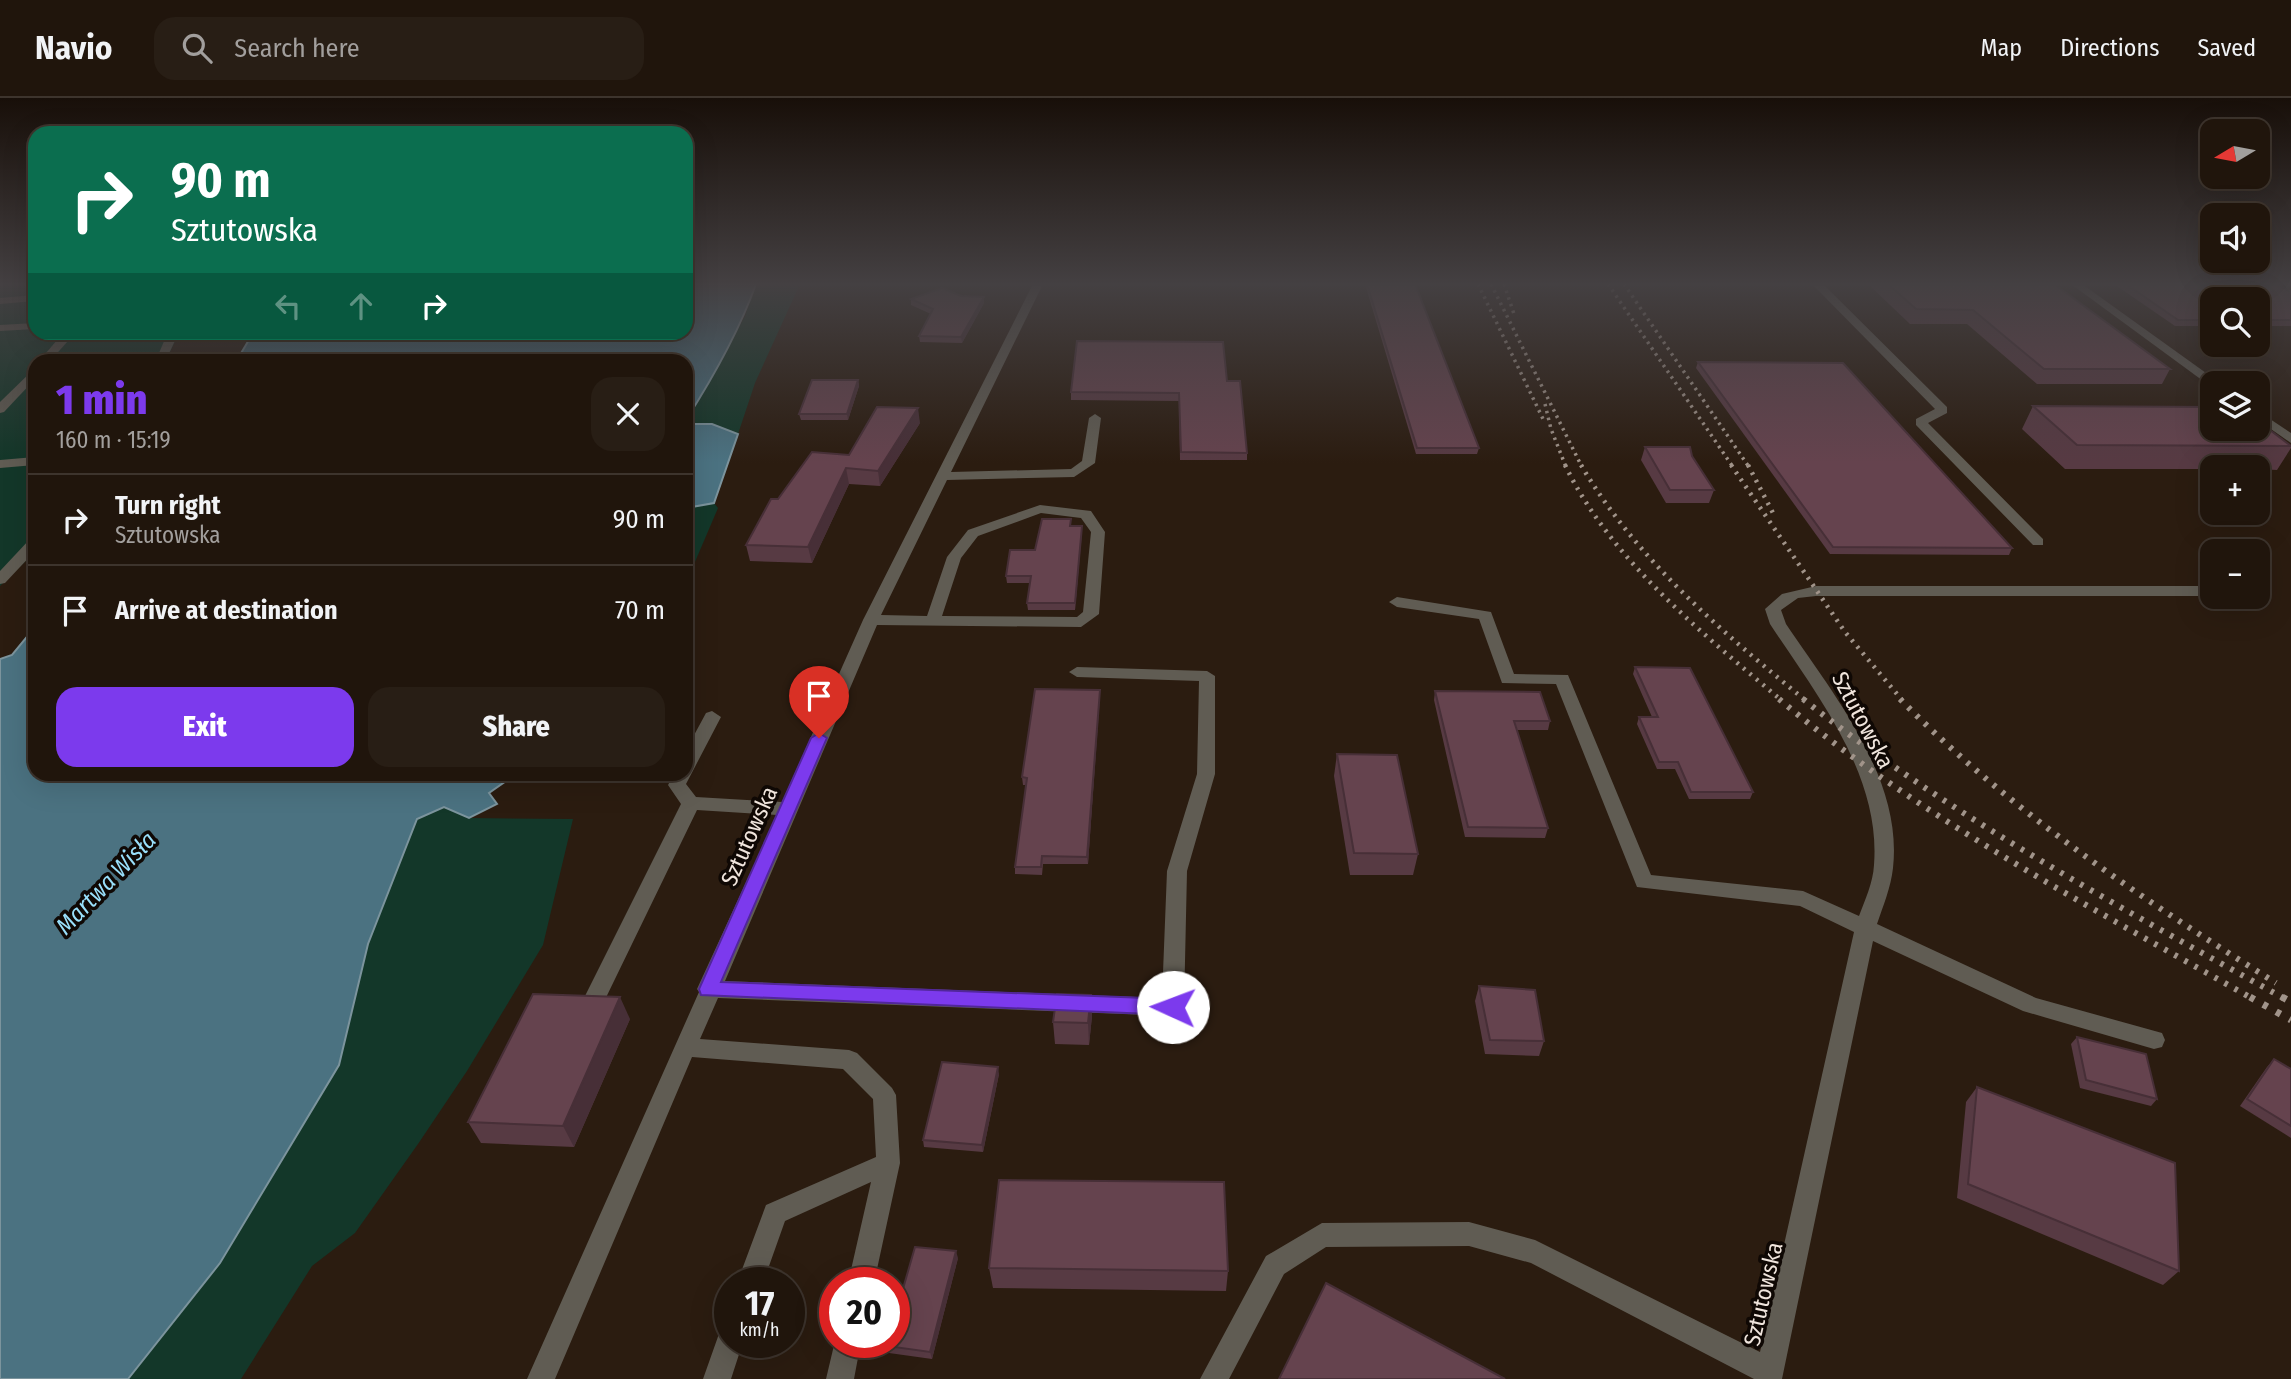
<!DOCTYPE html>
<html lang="en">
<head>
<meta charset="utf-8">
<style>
	:root { --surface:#20150c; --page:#281e15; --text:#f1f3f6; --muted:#a29f9d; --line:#3d342d; --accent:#7c3aed }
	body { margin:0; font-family:"Fira Sans Condensed",sans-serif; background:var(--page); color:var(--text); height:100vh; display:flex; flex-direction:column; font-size:26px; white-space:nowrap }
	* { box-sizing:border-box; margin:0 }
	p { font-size:23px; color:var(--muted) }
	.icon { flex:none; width:38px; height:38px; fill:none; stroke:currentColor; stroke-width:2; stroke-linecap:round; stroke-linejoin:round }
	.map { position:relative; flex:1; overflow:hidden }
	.drawer { position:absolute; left:28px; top:256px; width:665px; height:427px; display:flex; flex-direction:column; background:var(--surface); border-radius:21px; box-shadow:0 7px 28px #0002,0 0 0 2px var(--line) }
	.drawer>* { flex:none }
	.banner { position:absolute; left:28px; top:28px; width:665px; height:214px; border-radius:21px; box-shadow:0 7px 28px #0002,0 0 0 2px var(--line); background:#0b6e4f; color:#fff; overflow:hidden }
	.needle { width:46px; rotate:260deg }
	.tools { position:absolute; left:2200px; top:21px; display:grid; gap:14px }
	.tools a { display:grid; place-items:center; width:70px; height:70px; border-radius:14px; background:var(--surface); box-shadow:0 7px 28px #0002,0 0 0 2px var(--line); font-size:35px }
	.speed { position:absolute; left:714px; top:1169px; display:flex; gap:14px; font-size:35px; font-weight:700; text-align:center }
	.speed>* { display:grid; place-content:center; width:91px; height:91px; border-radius:50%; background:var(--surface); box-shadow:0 7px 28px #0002,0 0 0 2px var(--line); line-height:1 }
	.speed small { font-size:18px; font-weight:400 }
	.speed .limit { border:10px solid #d22; background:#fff; color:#111 }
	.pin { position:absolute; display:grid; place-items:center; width:60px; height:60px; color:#fff; margin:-72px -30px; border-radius:50% 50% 50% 0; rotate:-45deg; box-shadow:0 0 7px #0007 }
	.pin .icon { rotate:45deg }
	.me { position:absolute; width:77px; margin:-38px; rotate:272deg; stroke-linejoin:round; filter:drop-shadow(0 0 5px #0008) }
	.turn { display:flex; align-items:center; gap:24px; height:147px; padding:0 28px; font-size:32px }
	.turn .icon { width:91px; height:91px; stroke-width:2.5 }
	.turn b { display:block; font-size:49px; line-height:60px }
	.lanes { display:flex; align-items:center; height:66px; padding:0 28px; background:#0003; justify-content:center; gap:35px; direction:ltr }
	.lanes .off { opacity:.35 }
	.round { display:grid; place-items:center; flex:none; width:74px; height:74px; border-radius:21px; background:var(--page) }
	.overview { display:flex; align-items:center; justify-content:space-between; height:119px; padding:0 28px }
	h1 { font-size:42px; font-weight:800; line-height:52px; color:var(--accent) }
	.cta { display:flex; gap:14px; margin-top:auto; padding:14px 28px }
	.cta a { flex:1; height:80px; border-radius:21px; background:var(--accent); color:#fff; font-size:28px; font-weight:800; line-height:80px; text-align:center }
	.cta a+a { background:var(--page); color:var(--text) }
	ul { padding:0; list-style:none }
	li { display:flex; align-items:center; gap:21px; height:91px; padding:0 28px; border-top:2px solid var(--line) }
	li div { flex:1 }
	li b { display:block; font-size:26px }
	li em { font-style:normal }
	header { display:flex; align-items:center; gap:42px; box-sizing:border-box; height:98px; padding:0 35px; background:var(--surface); border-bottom:2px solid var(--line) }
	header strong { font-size:33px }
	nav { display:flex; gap:38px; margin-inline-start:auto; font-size:24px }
	.search { width:490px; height:63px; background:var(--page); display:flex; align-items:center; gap:18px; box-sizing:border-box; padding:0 24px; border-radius:21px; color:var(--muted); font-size:26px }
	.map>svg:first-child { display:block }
</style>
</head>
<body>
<header>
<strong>Navio</strong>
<div class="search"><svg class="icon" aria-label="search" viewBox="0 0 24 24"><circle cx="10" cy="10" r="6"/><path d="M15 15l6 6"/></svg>Search here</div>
<nav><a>Map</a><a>Directions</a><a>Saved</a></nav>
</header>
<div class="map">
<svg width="2291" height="1281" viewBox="0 0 2291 1281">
	<rect width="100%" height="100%" fill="#2b1c10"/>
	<!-- green -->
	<g fill="#133729">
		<path d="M0,186H35V234L179,235L166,262H35V454L0,488Z"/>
		<path d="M756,186H800L755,285L738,336L712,326H686L745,218Z"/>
		<path d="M714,405L718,410L686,485V410Z"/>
		<path d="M444,709L469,720L573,721L543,847L467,973L418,1046L355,1135L312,1168L241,1281H128L220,1165L339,967L368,846L417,721Z"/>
	</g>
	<!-- water -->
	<g fill="#4b7281" stroke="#7c949d" stroke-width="2">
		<path d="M686,186H756C739,234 714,278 686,322V262H237L253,235L686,234Z"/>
		<path d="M686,326H712L738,336L714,405L686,410Z"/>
		<path d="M35,529V676H516L489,695L497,706L469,720L444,709L417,721L368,846L339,967L220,1165L128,1281H0V561L12,557Z"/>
	</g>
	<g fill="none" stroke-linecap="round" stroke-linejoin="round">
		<!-- minor -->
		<g fill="#605c53" fill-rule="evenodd">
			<path d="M1033,186H1043L951,374L1071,371L1082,363L1089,320L1095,316L1101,320L1095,365L1074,379L947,382L881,517L927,518L947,459L968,432L1040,407L1091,413L1105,434L1099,516L1081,529L877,527L725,883L1162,900L1167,773L1197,676L1199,583L1077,579L1069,574L1077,569L1207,573L1215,578V676L1187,773L1184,909L1181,915L1173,918L718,900L700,941L849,952L857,955L892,990L896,997L900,1065L874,1185H848L871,1084L785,1123L763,1185H737L766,1107L876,1059L873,1001L843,971L692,959L555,1281H527L699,894L697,891L777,717L697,712L598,916L590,919L582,916L579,910L681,706L668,687L674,676H686V652L706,615L712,613L721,619L686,686L696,699L782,704L863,522ZM1041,415L1081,420L1091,434L1083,514L1077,519L942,518L961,460L978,438Z"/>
			<path d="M1812,186H1823L1947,309V315L1928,325L2043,441V447H2033L1916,327V321L1935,311Z"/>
			<path d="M2071,186H2082L2220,285L2210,288Z"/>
			<path d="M35,197V203L0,206V200Z"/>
			<path d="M35,225V231L0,233V227Z"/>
			<path d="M64,234H76L51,262H40Z"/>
			<path d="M168,234H179L166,262H156Z"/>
			<path d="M35,270V281L4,314L0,315V304Z"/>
			<path d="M2258,313L2291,335V345L2258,322Z"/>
			<path d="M35,359V367L0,370V362Z"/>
			<path d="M35,440V453L5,485L0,486V473L30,441Z"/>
			<path d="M1816,488H2212V498H1816L1798,500L1781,512L1786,526C1833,596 1903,680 1893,770C1891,789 1883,808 1877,826L2036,900L2162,935L2165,942L2162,949L2154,951L2023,913L1873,843L1782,1281H1754L1531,1165L1469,1148L1326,1149L1284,1176L1229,1281H1200L1266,1158L1322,1125L1469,1124L1535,1142L1760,1254L1854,834L1800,808L1637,789L1556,586L1502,585L1479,521L1397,509L1389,504L1397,499L1491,514L1514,576L1568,577L1651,777L1803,793L1859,818C1865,802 1873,785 1874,767C1881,677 1817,597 1770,526L1765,511L1782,496Z"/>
			<path d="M730,1230V1244H743L731,1281H703L720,1233Z"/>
			<path d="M835,1243L861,1244L854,1281H826Z"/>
		</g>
		<!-- rail-far3 -->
		<g stroke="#a1948a" stroke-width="3.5" stroke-dasharray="2.5 4.5" stroke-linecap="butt">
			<path d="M1478,186L1544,323"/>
			<path d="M1491,186L1582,369"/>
			<path d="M1504,186L1515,219"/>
			<path d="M1608,186L1733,369"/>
			<path d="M1624,186L1749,369"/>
			<path d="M1545,306L1551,331L1566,369"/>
		</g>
		<!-- rail-far2 -->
		<g stroke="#a1948a" stroke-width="4.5" stroke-dasharray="2.5 6" stroke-linecap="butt">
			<path d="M1565,367C1611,462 1702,535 1781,602"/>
			<path d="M1581,367C1637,462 1721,533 1805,602"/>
			<path d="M1731,367L1845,534L1902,602"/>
			<path d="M1748,367L1773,415"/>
		</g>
		<!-- rail-far1 -->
		<g stroke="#a1948a" stroke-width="6" stroke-dasharray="3.5 8" stroke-linecap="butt">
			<path d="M1779,601C1921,721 2091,809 2253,901"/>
			<path d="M1803,601C1951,719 2120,809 2285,901"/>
			<path d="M1900,601C2011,714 2142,801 2276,885"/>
		</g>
		<!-- rail -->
		<g stroke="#a1948a" stroke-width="7" stroke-dasharray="5 10" stroke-linecap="butt">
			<path d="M2250,899L2291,922"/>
			<path d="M2282,899L2291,904"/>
		</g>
	</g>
	<!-- wall -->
	<g fill="#573a43">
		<path d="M1365,186H1415L1479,350L1477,356H1416Z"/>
		<path d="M1868,186H2054L2170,271L2162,286H2037L1967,226H1910Z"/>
		<path d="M2114,186H2276L2291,194V228H2258V201H2212V228H2175Z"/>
		<path d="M961,198L984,205L962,245L920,244L919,238L931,216L911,207V201Z"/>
		<path d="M1698,264L2012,450L2009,457L1830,456L1696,270Z"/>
		<path d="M858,282L859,288L848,322H801L799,316Z"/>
		<path d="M1227,283L1247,355V362H1180L1179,303L1071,302V294Z"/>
		<path d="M2033,308L2291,347V350L2277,372L2258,371V369H2212V371H2065L2022,331Z"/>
		<path d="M920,325L880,388L849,386L812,465L750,463L746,447L778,401L849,357Z"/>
		<path d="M1645,349L1692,358L1714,392L1709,405H1666L1641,362Z"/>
		<path d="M1071,428H1082L1075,512H1028L1027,505L1030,485H1007L1006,478L1035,452Z"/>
		<path d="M1635,569L1753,694L1750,701H1689L1675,671H1657L1637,626L1639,619H1652L1633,576Z"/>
		<path d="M1100,592L1088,766H1043L1042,777L1015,776V769L1026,687H1023L1022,679Z"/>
		<path d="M1435,593L1550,623L1548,632H1517L1548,730L1545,740L1465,739L1434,602Z"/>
		<path d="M1337,656L1418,756L1413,777H1350L1334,678Z"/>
		<path d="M1479,888L1544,943L1539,958L1485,956L1475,903Z"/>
		<path d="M1091,897L1092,918L1089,947L1055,946L1053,924Z"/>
		<path d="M630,921L574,1049L481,1045L468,1024Z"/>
		<path d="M2077,939L2157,1001L2151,1008L2080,990L2071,946Z"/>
		<path d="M2274,961L2291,971V1040L2240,1008L2267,969Z"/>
		<path d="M999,976L983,1054L924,1049L923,1042Z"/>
		<path d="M1977,989L2179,1173L2163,1187L1957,1100L1966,1004Z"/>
		<path d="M958,1160L932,1261L889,1255L887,1248Z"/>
		<path d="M989,1170L1228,1173L1226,1193L993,1190Z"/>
	</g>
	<!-- shaded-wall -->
	<g fill="#472f37">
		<path d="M984,199V205L962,245L961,239Z"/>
		<path d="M858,282L859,288L848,322L847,316Z"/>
		<path d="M918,310L920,325L880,388L878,373Z"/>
		<path d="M846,370L849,386L812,465L808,449Z"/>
		<path d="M1082,428V435L1075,512V505Z"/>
		<path d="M1100,592V599L1088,766L1087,759Z"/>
		<path d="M1091,897L1092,918L1089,947L1088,925Z"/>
		<path d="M620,899L630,921L574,1049L563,1028Z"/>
		<path d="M998,969L999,976L983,1054L982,1047Z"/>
		<path d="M956,1153L958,1160L932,1261L930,1254Z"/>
	</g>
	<!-- building -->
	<g fill="#65434e" stroke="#472f37" stroke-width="2">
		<path d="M1367,186H1415L1479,350H1417Z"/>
		<path d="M1888,186H2054L2170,271H2044L1973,212L1916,211Z"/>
		<path d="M2126,186H2276L2291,194V222H2258V201H2212V222H2178Z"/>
		<path d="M942,190L961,198L984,199L961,239L919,238L933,211L911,201Z"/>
		<path d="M1077,243L1223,244L1227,283H1240L1247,355L1181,354L1179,295L1071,294Z"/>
		<path d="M1698,264L1843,265L2012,450L1833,449Z"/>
		<path d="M812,282H858L847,316H799Z"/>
		<path d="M2033,308L2212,309V331H2258V323L2291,348L2077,347Z"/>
		<path d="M877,309L918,310L878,373L846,370L808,449L746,447L771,401H778L812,354L849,357Z"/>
		<path d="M1645,349H1690L1692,358L1714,392H1670Z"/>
		<path d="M1042,421H1071L1070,428H1082L1075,505H1027L1031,478H1006L1010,452H1035Z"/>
		<path d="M1635,569L1690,570L1753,694H1691L1678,664H1659L1639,619H1658Z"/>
		<path d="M1035,591L1100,592L1087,759L1042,758L1041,769H1015L1027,680L1022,679Z"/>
		<path d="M1435,593L1540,594L1550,623H1514L1548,730L1468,729Z"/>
		<path d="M1337,656L1397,657L1418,756L1354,755Z"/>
		<path d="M1479,888L1535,892L1544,943L1490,942Z"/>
		<path d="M533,896L620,899L563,1028L468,1024Z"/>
		<path d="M1057,896L1091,897L1088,925L1053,924Z"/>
		<path d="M2077,939L2146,956L2157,1001L2086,982Z"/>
		<path d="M2274,961L2291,971V1028L2247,1001Z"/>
		<path d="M942,964L998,969L982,1047L923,1042Z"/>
		<path d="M1977,989L2175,1065L2179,1173L1968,1086Z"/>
		<path d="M999,1082L1224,1084L1228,1173L989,1170Z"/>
		<path d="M915,1149L956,1153L930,1254L887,1248L888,1244H894V1222Z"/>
		<path d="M1326,1185L1505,1281H1279Z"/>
	</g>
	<!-- sky -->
	<linearGradient id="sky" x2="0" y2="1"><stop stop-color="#180f09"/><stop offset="0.51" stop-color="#444042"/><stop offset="1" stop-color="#444042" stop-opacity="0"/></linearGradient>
	<rect width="2291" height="365" fill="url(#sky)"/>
	<!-- route -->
	<path fill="#7c3aed" stroke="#51269a" stroke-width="2" d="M819,635L827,640L721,884L1173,901L1180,903L1183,909L1180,914L1173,917L701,897L699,891L811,640Z"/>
	<g text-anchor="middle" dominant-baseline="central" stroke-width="7" stroke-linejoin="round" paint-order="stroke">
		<!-- street labels -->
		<g font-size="23" fill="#f0e5dd" stroke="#0f0804">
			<text transform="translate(1863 622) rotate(62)">Sztutowska</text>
			<text transform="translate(749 738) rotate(-66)">Sztutowska</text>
			<text transform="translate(1763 1196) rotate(-77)">Sztutowska</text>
		</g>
		<!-- water labels -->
		<g font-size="24" font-style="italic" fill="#99dffa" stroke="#0f0804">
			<text transform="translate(106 785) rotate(-46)">Martwa Wisła</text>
		</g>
	</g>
</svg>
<div class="tools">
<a><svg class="needle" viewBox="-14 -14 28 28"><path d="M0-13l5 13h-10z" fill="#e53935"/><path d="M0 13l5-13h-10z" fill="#a29f9d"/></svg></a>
<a><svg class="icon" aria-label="sound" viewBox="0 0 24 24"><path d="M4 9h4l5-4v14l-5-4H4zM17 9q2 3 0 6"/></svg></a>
<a><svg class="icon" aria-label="search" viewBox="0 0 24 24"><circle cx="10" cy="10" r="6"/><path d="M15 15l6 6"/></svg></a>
<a><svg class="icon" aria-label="layers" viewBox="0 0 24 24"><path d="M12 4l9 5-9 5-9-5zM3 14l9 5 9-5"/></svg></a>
<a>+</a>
<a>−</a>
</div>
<div class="speed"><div>17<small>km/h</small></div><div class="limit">20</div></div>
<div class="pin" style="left:819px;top:640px;background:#d93025"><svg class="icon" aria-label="arrive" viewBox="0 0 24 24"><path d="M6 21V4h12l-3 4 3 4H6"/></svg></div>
<svg class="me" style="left:1173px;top:909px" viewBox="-20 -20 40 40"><circle r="19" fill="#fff"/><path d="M0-13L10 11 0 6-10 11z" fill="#7c3aed"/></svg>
<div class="banner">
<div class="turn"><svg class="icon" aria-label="right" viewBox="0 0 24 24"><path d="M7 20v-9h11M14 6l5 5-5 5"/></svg><div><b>90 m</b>Sztutowska</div></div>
<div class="lanes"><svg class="icon off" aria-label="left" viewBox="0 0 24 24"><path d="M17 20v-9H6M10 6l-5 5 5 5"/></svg><svg class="icon off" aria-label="ahead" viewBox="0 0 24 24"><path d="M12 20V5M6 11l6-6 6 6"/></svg><svg class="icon" aria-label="right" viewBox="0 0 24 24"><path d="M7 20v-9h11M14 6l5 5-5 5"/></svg></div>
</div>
<section class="drawer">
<div class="overview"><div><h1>1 min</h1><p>160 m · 15:19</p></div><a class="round"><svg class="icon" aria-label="close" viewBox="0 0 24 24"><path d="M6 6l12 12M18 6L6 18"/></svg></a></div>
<ul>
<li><svg class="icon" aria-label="right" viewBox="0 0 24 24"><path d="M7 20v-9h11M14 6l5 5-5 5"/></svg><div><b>Turn right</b><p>Sztutowska</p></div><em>90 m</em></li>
<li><svg class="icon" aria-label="arrive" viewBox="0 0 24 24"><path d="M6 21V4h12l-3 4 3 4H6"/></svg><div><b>Arrive at destination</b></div><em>70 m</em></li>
</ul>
<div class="cta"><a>Exit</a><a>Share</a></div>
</section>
</div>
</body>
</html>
